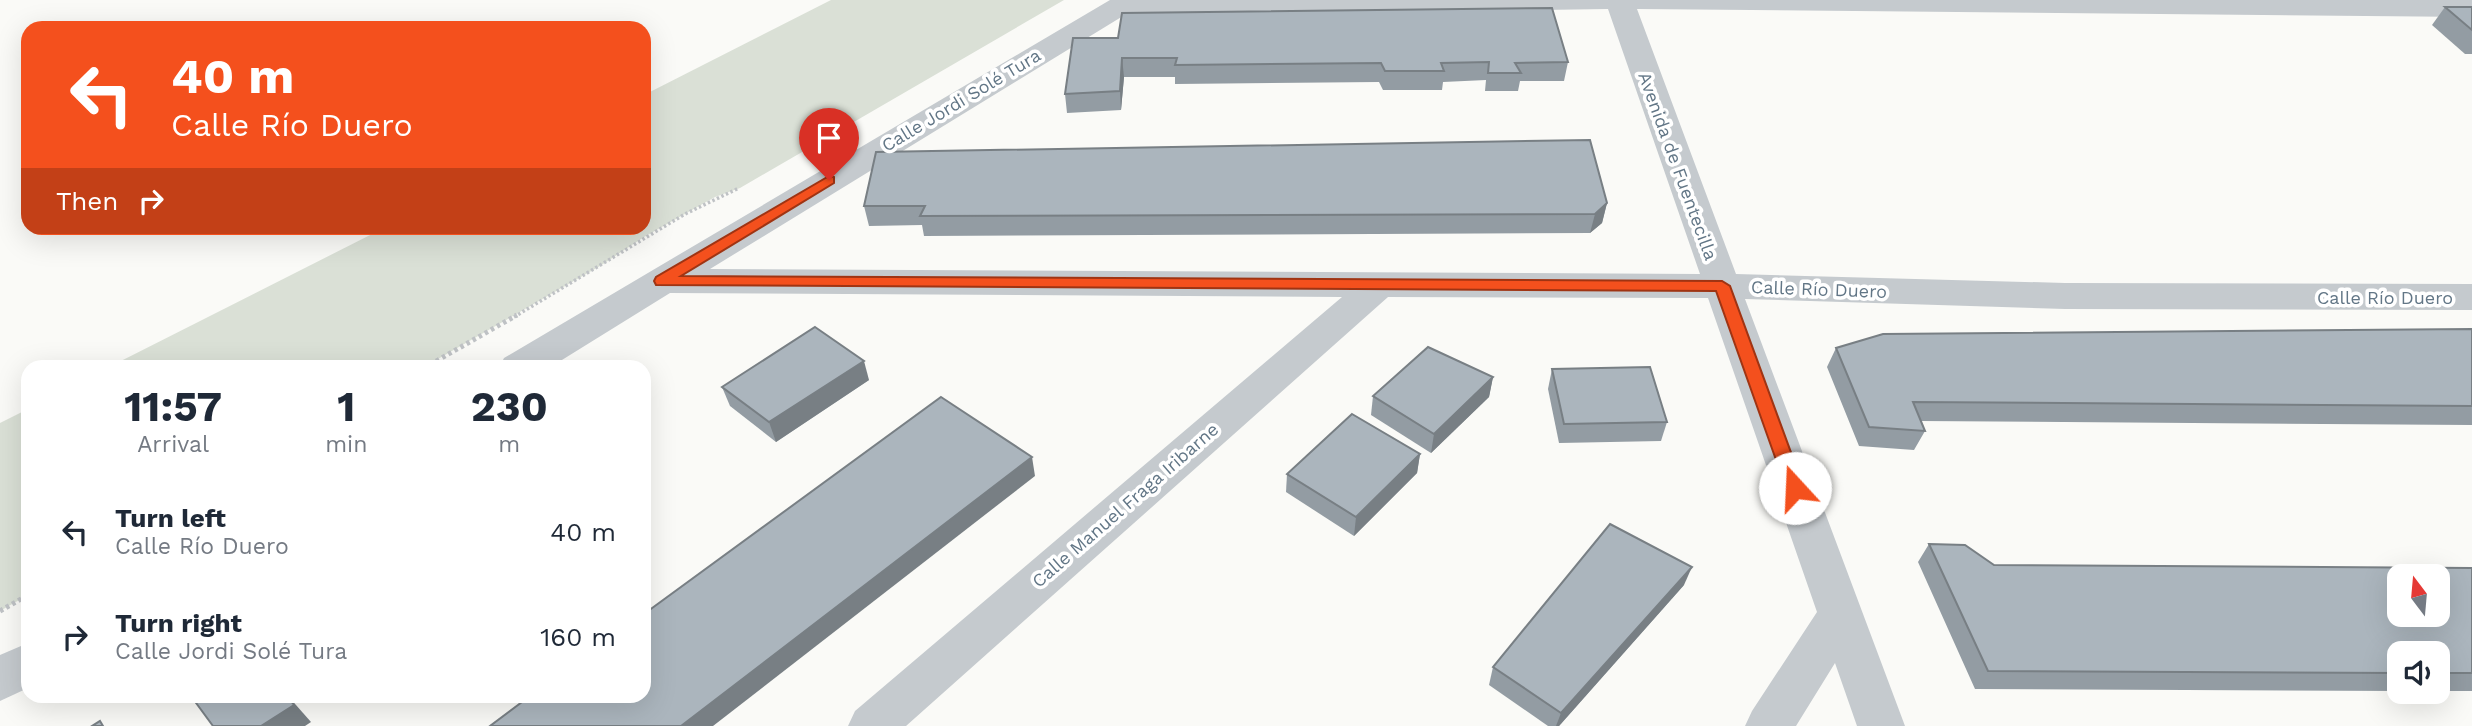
<!DOCTYPE html>
<html lang="en">
<head>
<meta charset="utf-8">
<style>
	:root { --surface:#fff; --page:#f2f2f3; --text:#1f2937; --muted:#747a83 }
	body { margin:0; font-family:"Work Sans",sans-serif; background:var(--page); color:var(--text); height:100vh; display:flex; flex-direction:column; font-size:26px; white-space:nowrap }
	* { box-sizing:border-box; margin:0 }
	p { font-size:23px; color:var(--muted) }
	.icon { flex:none; width:38px; height:38px; fill:none; stroke:currentColor; stroke-width:2; stroke-linecap:round; stroke-linejoin:round }
	.map { position:relative; flex:1; overflow:hidden }
	.details { position:absolute; left:21px; top:360px; width:630px; height:343px; display:flex; flex-direction:column; background:var(--surface); border-radius:21px; box-shadow:0 7px 28px #0002 }
	.details>* { flex:none }
	.top-card { position:absolute; left:21px; top:21px; width:630px; height:214px; border-radius:21px; box-shadow:0 7px 28px #0002; background:#f4501d; color:#fff; overflow:hidden }
	.needle { width:46px; rotate:344deg }
	.buttons { position:absolute; left:2387px; top:564px; display:grid; gap:14px }
	.buttons a { display:grid; place-items:center; width:63px; height:63px; border-radius:14px; background:var(--surface); box-shadow:0 7px 28px #0002; font-size:35px }
	.pin { position:absolute; display:grid; place-items:center; width:60px; height:60px; color:#fff; margin:-72px -30px; border-radius:50% 50% 50% 0; rotate:-45deg; box-shadow:0 0 7px #0007 }
	.pin .icon { rotate:45deg }
	.me { position:absolute; width:77px; margin:-38px; rotate:340deg; stroke-linejoin:round; filter:drop-shadow(0 0 5px #0008) }
	.turn { display:flex; align-items:center; gap:24px; height:147px; padding:0 35px; font-size:32px }
	.turn .icon { width:91px; height:91px; stroke-width:2.5 }
	.turn b { display:block; font-size:49px; line-height:60px }
	.then { display:flex; align-items:center; height:66px; padding:0 35px; background:#0003; gap:14px; font-size:26px }
	.eta { display:flex; justify-content:space-evenly; align-items:center; height:119px; text-align:center }
	.eta b { font-size:42px; font-weight:700; line-height:49px }
	ul { padding:0; list-style:none }
	li { display:flex; align-items:center; gap:21px; height:105px; padding:0 35px }
	li div { flex:1 }
	li b { display:block; font-size:26px }
	li em { font-style:normal }
	.map>svg:first-child { display:block }
</style>
</head>
<body>
<div class="map">
<svg width="2472" height="726" viewBox="0 0 2472 726">
	<rect width="100%" height="100%" fill="#fafaf7"/>
	<!-- green -->
	<g fill="#dae0d6">
		<path d="M831,0H1064L740,188L715,197L644,237L600,266L424,367H109L384,228H644V95Z"/>
		<path d="M28,409V595L0,611V423Z"/>
	</g>
	<g fill="none" stroke-linecap="round" stroke-linejoin="round">
		<!-- path-far1 -->
		<path stroke="#bfc2c5" stroke-width="3.5" stroke-dasharray="2.5 2.5" stroke-linecap="butt" d="M514,317L685,214L739,188"/>
		<!-- path -->
		<g stroke="#bfc2c5" stroke-width="5" stroke-dasharray="3.5 3.5" stroke-linecap="butt">
			<path d="M424,368L517,315"/>
			<path d="M0,611L28,595"/>
		</g>
		<!-- minor -->
		<g fill="#c5cace" fill-rule="evenodd">
			<path d="M2472,0V17L1637,9L1736,274L2065,283L2472,284V310L2065,309L1745,299L1905,726H1857L1835,663L1796,726H1745L1752,711L1817,612L1708,298L1388,297L906,726H848L855,711L1342,297L670,293L549,368H499L504,358L1110,0ZM1608,9L1700,274L710,269L1123,16Z"/>
			<path d="M28,643V688L0,701V655Z"/>
		</g>
	</g>
	<!-- wall -->
	<g fill="#939ca3">
		<path d="M2445,7H2472V54H2465L2432,25Z"/>
		<path d="M1073,38L1568,62L1564,81H1520L1518,91H1485L1486,80L1443,82L1442,90H1383L1379,82L1175,84V77H1124L1121,110L1067,113L1065,94Z"/>
		<path d="M1607,203L1602,223L1590,233L924,236L922,225L869,226L864,206Z"/>
		<path d="M2472,329V425L1920,421L1925,431L1914,450L1859,446L1827,367L1836,348Z"/>
		<path d="M1552,369L1667,422L1661,441L1559,443L1548,389Z"/>
		<path d="M1493,377L1489,397L1431,453L1371,415L1373,396Z"/>
		<path d="M869,380L776,442L730,406L722,387Z"/>
		<path d="M1420,454L1417,473L1354,536L1286,492L1287,474Z"/>
		<path d="M1929,544L1994,565L2472,568V691H2438V653H2399V691L1975,689L1918,562Z"/>
		<path d="M1684,585L1559,726H1548L1489,685L1493,667Z"/>
	</g>
	<!-- shaded-wall -->
	<g fill="#787f84">
		<path d="M1122,58L1124,77L1121,110L1120,91Z"/>
		<path d="M1607,203L1602,223L1590,233L1595,214Z"/>
		<path d="M864,361L869,380L776,442L769,422Z"/>
		<path d="M1493,377L1489,397L1431,453L1434,434Z"/>
		<path d="M1420,454L1417,473L1354,536L1356,517Z"/>
		<path d="M1032,457L1035,476L713,726H681Z"/>
		<path d="M1692,567L1684,585L1559,726H1556L1561,713Z"/>
		<path d="M287,696H288L311,722L305,726H261Z"/>
	</g>
	<!-- building -->
	<g fill="#abb5bd" stroke="#787f84" stroke-width="2" fill-rule="evenodd">
		<path d="M2445,7H2472V30Z"/>
		<path d="M1552,8L1568,62L1515,63L1521,73H1488L1489,62L1441,63L1444,71H1385L1381,63L1175,65L1177,58H1122L1120,91L1065,94L1073,38H1118L1122,13Z"/>
		<path d="M1590,140L1607,203L1595,214L920,216L925,206H864L876,152Z"/>
		<path d="M815,327L864,361L769,422L722,387Z"/>
		<path d="M2472,329V406L1913,402L1925,431L1869,427L1836,348L1883,334Z"/>
		<path d="M1428,347L1493,377L1434,434L1373,396Z"/>
		<path d="M1650,367L1667,422L1564,424L1552,369Z"/>
		<path d="M941,397L1032,457L681,726H490L530,696H644V614Z"/>
		<path d="M1352,414L1420,454L1356,517L1287,474Z"/>
		<path d="M1610,524L1692,567L1561,713L1493,667Z"/>
		<path d="M1929,544L1965,545L1994,565L2472,568V673H2438V653H2399V673L1988,671ZM2399,576H2438V614H2399Z"/>
		<path d="M191,696H287L294,705L261,726H213Z"/>
		<path d="M100,721L103,726H92Z"/>
	</g>
	<!-- route -->
	<path fill="#f4501d" stroke="#9f3413" stroke-width="2" d="M829,176L834,177V183L681,276L1722,281L1730,286L1804,488L1801,493H1789L1786,488L1716,291L656,285L654,281L656,277Z"/>
	<g text-anchor="middle" dominant-baseline="central" stroke-width="7" stroke-linejoin="round" paint-order="stroke">
		<!-- street labels -->
		<g font-size="18" fill="#627686" stroke="#fff">
			<text transform="translate(961 100) rotate(-31)">Calle Jordi Solé Tura</text>
			<text transform="translate(1678 166) rotate(70)">Avenida de Fuentecilla</text>
			<text transform="translate(1819 289) rotate(2)">Calle Río Duero</text>
			<text x="2385" y="297">Calle Río Duero</text>
			<text transform="translate(1125 505) rotate(-41)">Calle Manuel Fraga Iribarne</text>
		</g>
	</g>
</svg>
<div class="buttons">
<a><svg class="needle" viewBox="-14 -14 28 28"><path d="M0-13l5 13h-10z" fill="#e53935"/><path d="M0 13l5-13h-10z" fill="#747a83"/></svg></a>
<a><svg class="icon" aria-label="sound" viewBox="0 0 24 24"><path d="M4 9h4l5-4v14l-5-4H4zM17 9q2 3 0 6"/></svg></a>
</div>
<div class="pin" style="left:829px;top:180px;background:#d93025"><svg class="icon" aria-label="arrive" viewBox="0 0 24 24"><path d="M6 21V4h12l-3 4 3 4H6"/></svg></div>
<svg class="me" style="left:1795px;top:488px" viewBox="-20 -20 40 40"><circle r="19" fill="#fff"/><path d="M0-13L10 11 0 6-10 11z" fill="#f4501d"/></svg>
<div class="top-card">
<div class="turn"><svg class="icon" aria-label="left" viewBox="0 0 24 24"><path d="M17 20v-9H6M10 6l-5 5 5 5"/></svg><div><b>40 m</b>Calle Río Duero</div></div>
<div class="then">Then<svg class="icon" aria-label="right" viewBox="0 0 24 24"><path d="M7 20v-9h11M14 6l5 5-5 5"/></svg></div>
</div>
<section class="details">
<div class="eta">
<div><b>11:57</b><p>Arrival</p></div>
<div><b>1</b><p>min</p></div>
<div><b>230</b><p>m</p></div>
</div>
<ul>
<li><svg class="icon" aria-label="left" viewBox="0 0 24 24"><path d="M17 20v-9H6M10 6l-5 5 5 5"/></svg><div><b>Turn left</b><p>Calle Río Duero</p></div><em>40 m</em></li>
<li><svg class="icon" aria-label="right" viewBox="0 0 24 24"><path d="M7 20v-9h11M14 6l5 5-5 5"/></svg><div><b>Turn right</b><p>Calle Jordi Solé Tura</p></div><em>160 m</em></li>
</ul>
</section>
</div>
</body>
</html>
